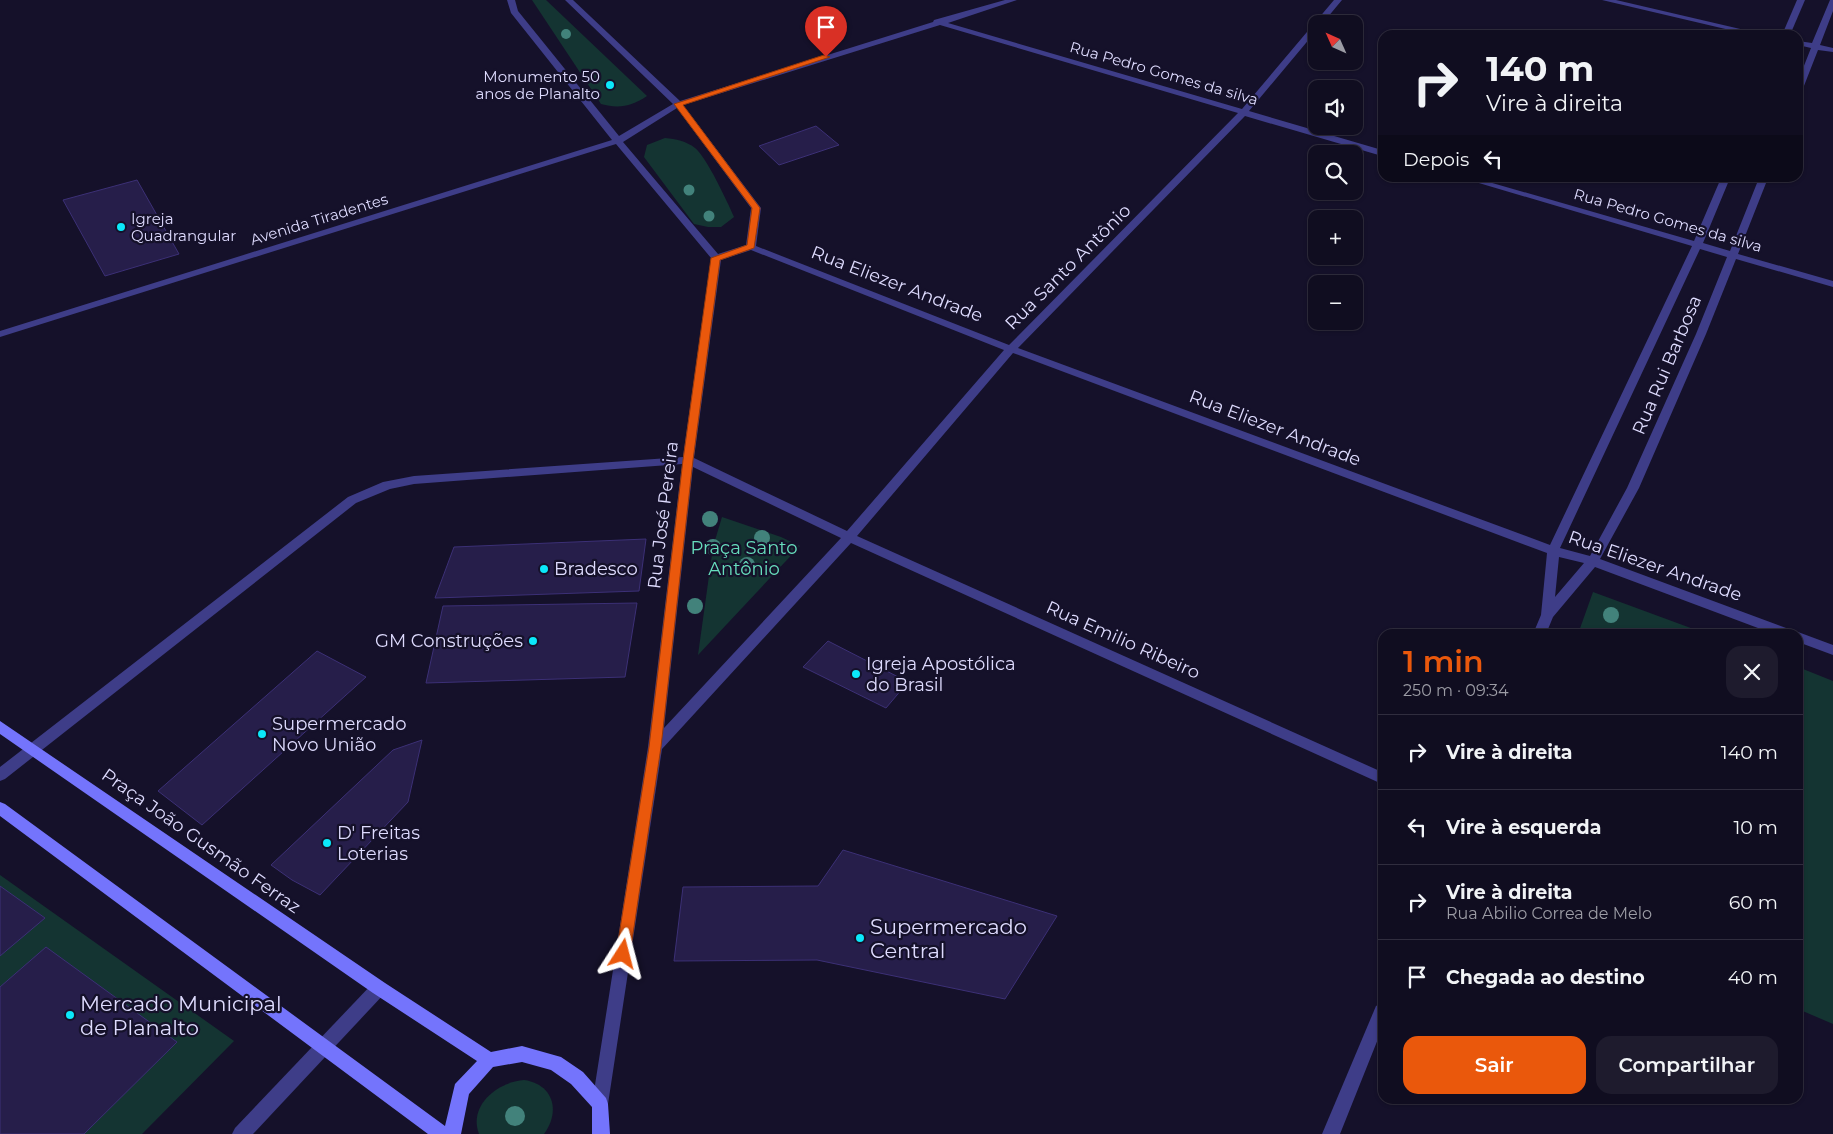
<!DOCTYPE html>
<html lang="pt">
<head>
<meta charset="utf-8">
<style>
	:root { --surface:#100d20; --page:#1e1b2d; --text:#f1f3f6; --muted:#9c9ca5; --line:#302d3e; --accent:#ea580c }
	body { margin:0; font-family:Montserrat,sans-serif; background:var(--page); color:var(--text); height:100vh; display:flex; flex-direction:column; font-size:19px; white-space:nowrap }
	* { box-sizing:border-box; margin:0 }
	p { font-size:16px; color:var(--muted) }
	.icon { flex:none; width:28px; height:28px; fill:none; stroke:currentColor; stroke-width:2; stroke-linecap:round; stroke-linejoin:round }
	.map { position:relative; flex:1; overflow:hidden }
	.panel { position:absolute; left:1378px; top:629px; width:425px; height:475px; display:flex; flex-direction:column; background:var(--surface); border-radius:15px; box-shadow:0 1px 4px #0004,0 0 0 1px var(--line) }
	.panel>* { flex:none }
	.guide { position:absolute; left:1378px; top:30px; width:425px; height:152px; border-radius:15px; box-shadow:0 1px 4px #0004,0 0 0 1px var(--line); background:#100d20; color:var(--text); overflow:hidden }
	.needle { width:32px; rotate:315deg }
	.tools { position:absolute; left:1308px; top:15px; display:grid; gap:10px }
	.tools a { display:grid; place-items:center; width:55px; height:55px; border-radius:10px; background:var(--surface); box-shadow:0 1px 4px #0004,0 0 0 1px var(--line); font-size:25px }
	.pin { position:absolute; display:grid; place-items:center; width:42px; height:42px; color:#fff; margin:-51px -21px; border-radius:50% 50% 50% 0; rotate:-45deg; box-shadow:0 0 5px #0007 }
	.pin .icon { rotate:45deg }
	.me { position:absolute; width:55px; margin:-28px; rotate:9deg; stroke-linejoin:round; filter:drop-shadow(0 0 4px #0008) }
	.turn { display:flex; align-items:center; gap:18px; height:105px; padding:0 25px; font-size:22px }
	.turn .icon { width:65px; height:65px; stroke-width:2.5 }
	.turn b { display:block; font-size:35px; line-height:42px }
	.then { display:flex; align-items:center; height:48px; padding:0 25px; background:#0003; gap:10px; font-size:19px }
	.round { display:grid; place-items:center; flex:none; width:52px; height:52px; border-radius:15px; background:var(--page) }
	.summary { display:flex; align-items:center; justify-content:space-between; height:85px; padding:0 25px }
	h1 { font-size:30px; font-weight:600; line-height:38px; color:var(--accent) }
	.primary-button { display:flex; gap:10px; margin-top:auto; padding:10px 25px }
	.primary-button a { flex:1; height:58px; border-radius:15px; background:var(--accent); color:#fff; font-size:20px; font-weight:600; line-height:58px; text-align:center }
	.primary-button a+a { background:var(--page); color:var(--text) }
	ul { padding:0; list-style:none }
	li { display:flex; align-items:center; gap:15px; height:75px; padding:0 25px; border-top:1px solid var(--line) }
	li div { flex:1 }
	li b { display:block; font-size:19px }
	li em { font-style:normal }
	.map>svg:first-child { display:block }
</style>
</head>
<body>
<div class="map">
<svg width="1833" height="1134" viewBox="0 0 1833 1134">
	<rect width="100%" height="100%" fill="#15112a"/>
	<!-- green -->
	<g fill="#143432">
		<path d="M532,0H546L647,96C632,106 619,109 601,104Z"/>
		<path d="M665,138C676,139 686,141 695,148C706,156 728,203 734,217L721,227H708L694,224L644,157L647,145Z"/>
		<path d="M722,517L781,537L800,546L698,655L713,547Z"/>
		<path d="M1593,592L1707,634H1578Z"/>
		<path d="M1798,667L1833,681V1024L1798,1009Z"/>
		<path d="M0,875L234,1041L142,1134H0Z"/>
		<path d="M524,1080C553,1084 561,1111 544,1134H479C468,1105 498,1082 524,1080Z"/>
	</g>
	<!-- building -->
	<g fill="#261e4a" stroke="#3c3076">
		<path d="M816,126L839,145L779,165L759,146Z"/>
		<path d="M137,180L179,254L105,276L63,200Z"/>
		<path d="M646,539L639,591L435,598L454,547Z"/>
		<path d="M637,603L625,677L426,683L443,606Z"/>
		<path d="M828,641L908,682L886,708L803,667Z"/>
		<path d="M317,651L366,677L202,825L158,791Z"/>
		<path d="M422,740L408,802L320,895L292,880L271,865L393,750Z"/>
		<path d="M843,850L1057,916L1005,999L817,960L674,961L683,887L818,886Z"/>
		<path d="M0,886L45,918L0,956Z"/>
		<path d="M46,947L177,1042L84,1134H0V987Z"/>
	</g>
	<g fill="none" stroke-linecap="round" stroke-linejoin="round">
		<!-- street -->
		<g fill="#3e3d88" fill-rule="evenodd">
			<path d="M507,0H515L518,11L619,136L673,104L565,0H573L680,101L933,22L934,20L1005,0H1017L948,23L1242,109L1334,0H1342L1322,24H1316V31L1249,111L1382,150V156L1245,116L1018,348L1550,545L1692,246L1462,178H1475L1694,241L1721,178H1730L1703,243L1730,251L1759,178H1768L1738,254L1833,281V287L1736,259L1706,334L1639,488L1600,559L1794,631L1795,633L1798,632L1833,645V655L1798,642V634H1774L1595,567L1553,617L1546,634H1533L1541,615L1547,553L1013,353L857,536L1382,772V784L851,543L662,749L608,1104L606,1110L600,1112L594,1110L592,1104L648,747L682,464L414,484L390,489L356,503L5,779L0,781V767L348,497L383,482L414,476L683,457L711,258L616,144L0,337V331L612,140L511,13ZM940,25L1238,113L1009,345L756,246L761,208L683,105ZM677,108L751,208L746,245L718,254L623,142ZM1700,249L1727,257L1696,334L1627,488L1590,556L1560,548ZM751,250L1004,350L847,531L694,458L721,260ZM693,467L841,538L664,728ZM1559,557L1584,563L1555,597Z"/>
			<path d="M1602,0H1616L1766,35H1751Z"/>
			<path d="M1797,0H1805L1790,35H1782Z"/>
			<path d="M1830,0H1833V11L1820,45L1833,48V52L1818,50L1802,91L1798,93V81L1811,48L1798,45V41L1812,43Z"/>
			<path d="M379,981L385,983L387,988L385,993L253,1134H232L235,1128L373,983Z"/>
			<path d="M1382,1003V1029L1340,1134H1322L1376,1006Z"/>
		</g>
		<!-- secondary -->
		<path fill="#7474fc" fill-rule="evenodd" d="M0,721L385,983L491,1052L522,1046L561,1057L583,1072L606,1098L608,1104L610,1134H592V1107L571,1084L551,1070L522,1062L493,1067L469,1094L461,1134H428L0,816V802L5,804L445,1126L455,1084L477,1061L373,993L0,734Z"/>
	</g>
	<!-- trees -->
	<g fill="#42827b">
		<circle cx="566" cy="34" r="5"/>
		<circle cx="689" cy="190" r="5.5"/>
		<circle cx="709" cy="216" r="5.5"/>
		<circle cx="710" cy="519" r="8"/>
		<circle cx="762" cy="538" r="8"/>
		<circle cx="713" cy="547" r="8"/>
		<circle cx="747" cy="565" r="8"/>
		<circle cx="695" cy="606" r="8"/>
		<circle cx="1611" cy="615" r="8"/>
		<circle cx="515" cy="1116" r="10"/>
	</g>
	<!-- route -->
	<path fill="#ea580c" stroke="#983908" d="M824,55L830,57L683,105L760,208L754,248L720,260L693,460L661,747L630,954L628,958L623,960L618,958L616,954L649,747L683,460L711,258L747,245L752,208L674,104Z"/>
	<!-- markers -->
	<g fill="#0be8fa" stroke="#15112a" stroke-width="2">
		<circle cx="610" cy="85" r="5"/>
		<circle cx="121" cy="227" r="5"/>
		<circle cx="544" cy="569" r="5"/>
		<circle cx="533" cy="641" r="5"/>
		<circle cx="856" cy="674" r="5"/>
		<circle cx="262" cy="734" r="5"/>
		<circle cx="327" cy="843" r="5"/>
		<circle cx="860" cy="938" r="5"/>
		<circle cx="70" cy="1015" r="5"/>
	</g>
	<g text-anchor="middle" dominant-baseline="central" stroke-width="4.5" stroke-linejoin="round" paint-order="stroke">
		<!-- far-street labels -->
		<g font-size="15" fill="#dedbfe" stroke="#15112a">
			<text transform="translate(1164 73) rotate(16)">Rua Pedro Gomes da silva</text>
			<text transform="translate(319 219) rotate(-17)">Avenida Tiradentes</text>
			<text transform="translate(1668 220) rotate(16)">Rua Pedro Gomes da silva</text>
		</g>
		<!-- far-poi labels -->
		<g font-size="15" fill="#dedbfe" stroke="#15112a" text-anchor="end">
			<text x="600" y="76">Monumento 50<tspan x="600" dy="17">anos de Planalto</tspan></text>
			<text x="131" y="218" text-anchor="start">Igreja<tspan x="131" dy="17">Quadrangular</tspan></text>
		</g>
		<!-- street labels -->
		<g font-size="18" fill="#dedbfe" stroke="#15112a">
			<text transform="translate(1068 267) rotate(-45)">Rua Santo Antônio</text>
			<text transform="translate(897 284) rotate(21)">Rua Eliezer Andrade</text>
			<text transform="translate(1667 365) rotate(-67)">Rua Rui Barbosa</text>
			<text transform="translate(1275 428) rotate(21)">Rua Eliezer Andrade</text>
			<text transform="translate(663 515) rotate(-83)">Rua José Pereira</text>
			<text transform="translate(1655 566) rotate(19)">Rua Eliezer Andrade</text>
			<text transform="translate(1123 640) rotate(24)">Rua Emilio Ribeiro</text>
			<text transform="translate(201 841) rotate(35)">Praça João Gusmão Ferraz</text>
		</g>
		<!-- park labels -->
		<g font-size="18" fill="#67debd" stroke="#15112a">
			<text x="744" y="548">Praça Santo<tspan x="744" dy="21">Antônio</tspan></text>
		</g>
		<!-- poi labels -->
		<g font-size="18" fill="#dedbfe" stroke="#15112a" text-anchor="start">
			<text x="554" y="569">Bradesco</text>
			<text x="523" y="641" text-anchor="end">GM Construções</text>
			<text x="866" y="664">Igreja Apostólica<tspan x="866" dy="21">do Brasil</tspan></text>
			<text x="272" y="724">Supermercado<tspan x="272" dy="21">Novo União</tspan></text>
			<text x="337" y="833">D' Freitas<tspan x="337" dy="21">Loterias</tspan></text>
		</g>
		<!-- near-poi labels -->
		<g font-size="21" fill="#dedbfe" stroke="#15112a" text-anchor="start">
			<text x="870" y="926">Supermercado<tspan x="870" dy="24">Central</tspan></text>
			<text x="80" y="1003">Mercado Municipal<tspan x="80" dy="24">de Planalto</tspan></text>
		</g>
	</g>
</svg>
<div class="tools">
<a><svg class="needle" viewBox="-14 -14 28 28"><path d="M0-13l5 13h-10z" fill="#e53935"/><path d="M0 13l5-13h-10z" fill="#9c9ca5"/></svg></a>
<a><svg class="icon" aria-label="sound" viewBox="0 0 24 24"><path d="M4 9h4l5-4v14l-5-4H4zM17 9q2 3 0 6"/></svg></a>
<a><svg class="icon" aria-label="search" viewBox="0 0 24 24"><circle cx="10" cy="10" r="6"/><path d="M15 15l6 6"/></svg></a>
<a>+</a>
<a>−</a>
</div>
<div class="pin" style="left:826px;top:57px;background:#d93025"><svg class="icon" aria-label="arrive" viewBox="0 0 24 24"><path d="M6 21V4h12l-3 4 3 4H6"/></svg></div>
<svg class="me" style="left:623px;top:954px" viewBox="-20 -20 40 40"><path d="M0-17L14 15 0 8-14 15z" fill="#ea580c" stroke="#fff" stroke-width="4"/></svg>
<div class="guide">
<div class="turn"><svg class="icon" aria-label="right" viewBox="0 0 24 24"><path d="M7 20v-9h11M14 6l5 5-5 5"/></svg><div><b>140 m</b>Vire à direita</div></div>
<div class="then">Depois<svg class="icon" aria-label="left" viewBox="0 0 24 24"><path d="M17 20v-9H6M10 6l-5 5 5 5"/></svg></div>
</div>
<section class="panel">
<div class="summary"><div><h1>1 min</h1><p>250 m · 09:34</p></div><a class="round"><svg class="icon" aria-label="close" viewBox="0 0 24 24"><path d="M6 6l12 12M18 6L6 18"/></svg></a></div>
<ul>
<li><svg class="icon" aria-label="right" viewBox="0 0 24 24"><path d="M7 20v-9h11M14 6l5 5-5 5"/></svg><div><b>Vire à direita</b></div><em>140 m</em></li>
<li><svg class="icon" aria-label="left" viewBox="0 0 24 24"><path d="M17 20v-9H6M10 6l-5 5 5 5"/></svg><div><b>Vire à esquerda</b></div><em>10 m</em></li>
<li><svg class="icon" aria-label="right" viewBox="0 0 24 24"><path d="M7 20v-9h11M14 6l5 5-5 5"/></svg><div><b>Vire à direita</b><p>Rua Abilio Correa de Melo</p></div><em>60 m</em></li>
<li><svg class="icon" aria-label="arrive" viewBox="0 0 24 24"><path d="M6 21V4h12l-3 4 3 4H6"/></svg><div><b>Chegada ao destino</b></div><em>40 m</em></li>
</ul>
<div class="primary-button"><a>Sair</a><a>Compartilhar</a></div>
</section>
</div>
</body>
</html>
